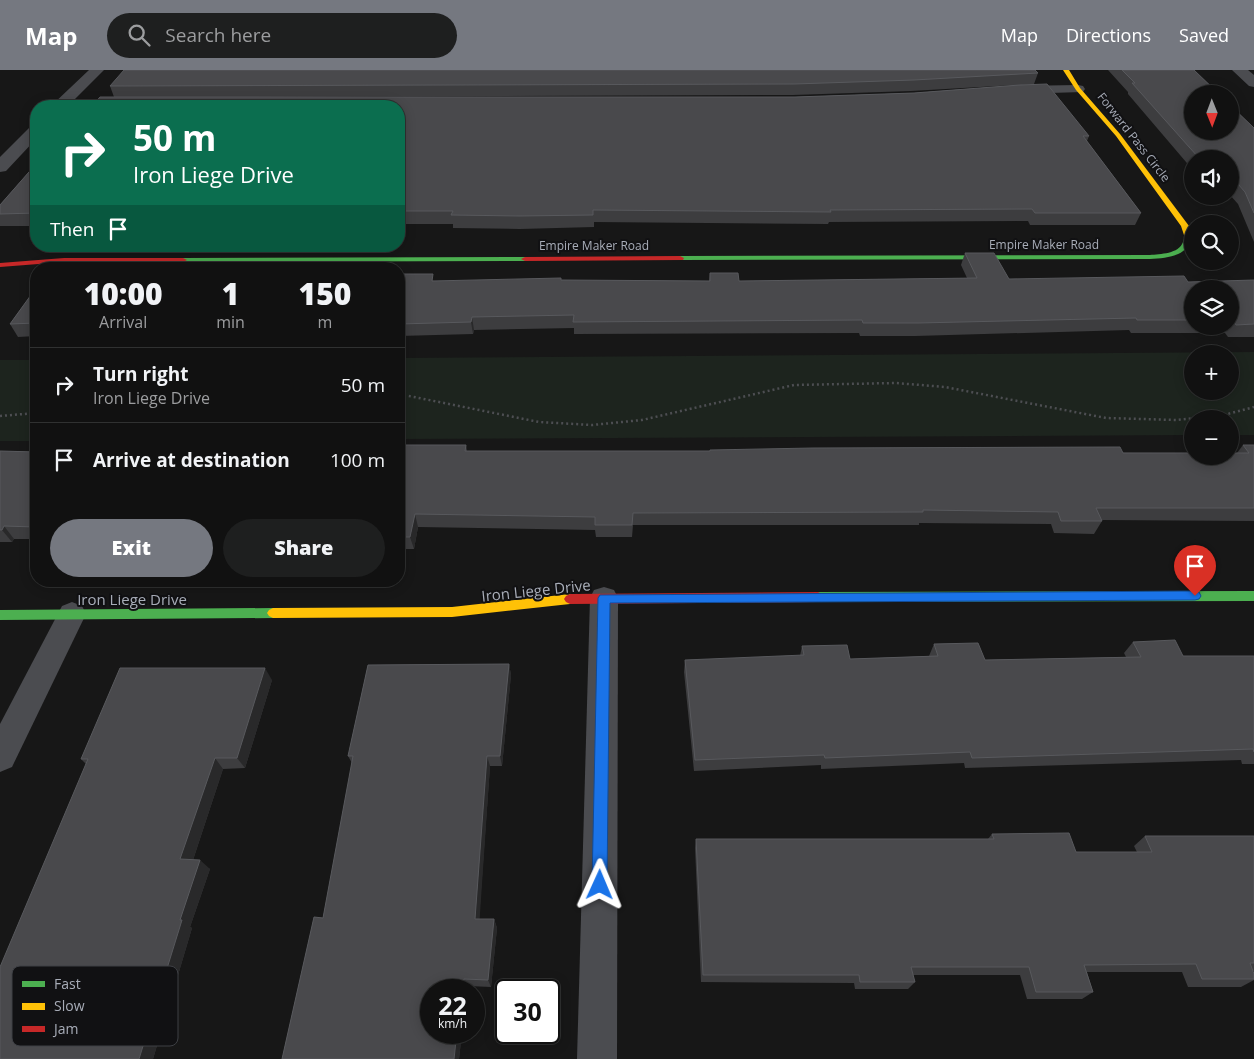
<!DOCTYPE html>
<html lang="en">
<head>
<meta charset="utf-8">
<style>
	:root { --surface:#111; --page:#1e1f1f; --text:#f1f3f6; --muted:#9c9d9f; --line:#303131; --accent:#757880 }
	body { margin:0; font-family:"Open Sans",sans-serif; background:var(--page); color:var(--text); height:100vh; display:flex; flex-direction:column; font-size:19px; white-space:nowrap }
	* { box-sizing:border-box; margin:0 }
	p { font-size:16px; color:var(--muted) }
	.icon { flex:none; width:28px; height:28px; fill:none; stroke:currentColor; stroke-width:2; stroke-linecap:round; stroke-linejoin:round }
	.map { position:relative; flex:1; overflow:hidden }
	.panel { position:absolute; left:30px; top:192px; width:375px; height:325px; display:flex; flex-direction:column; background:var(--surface); border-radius:20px; box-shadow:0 2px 12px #0003,0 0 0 1px var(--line) }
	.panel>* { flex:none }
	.guide { position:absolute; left:30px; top:30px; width:375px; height:152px; border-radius:20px; box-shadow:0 2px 12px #0003,0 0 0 1px var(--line); background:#0b6e4f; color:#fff; overflow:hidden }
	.needle { width:32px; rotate:179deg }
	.fabs { position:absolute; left:1184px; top:15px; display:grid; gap:10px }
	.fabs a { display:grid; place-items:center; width:55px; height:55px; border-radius:50%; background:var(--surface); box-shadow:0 2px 12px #0003,0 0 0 1px var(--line); font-size:25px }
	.speed { position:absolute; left:420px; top:909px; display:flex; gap:10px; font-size:25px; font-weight:700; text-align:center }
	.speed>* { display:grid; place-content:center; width:65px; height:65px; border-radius:50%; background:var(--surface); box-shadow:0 2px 12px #0003,0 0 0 1px var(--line); line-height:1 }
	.speed small { font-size:12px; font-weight:400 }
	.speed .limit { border:2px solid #111; border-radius:8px; background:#fff; color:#111 }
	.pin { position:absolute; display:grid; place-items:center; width:42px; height:42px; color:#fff; margin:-51px -21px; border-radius:50% 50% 50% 0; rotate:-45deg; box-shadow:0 0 5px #0007 }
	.pin .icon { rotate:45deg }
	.me { position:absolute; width:55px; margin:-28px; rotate:1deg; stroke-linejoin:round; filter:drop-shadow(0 0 4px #0008) }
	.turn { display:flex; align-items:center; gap:18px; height:105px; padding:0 20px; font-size:22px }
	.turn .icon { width:65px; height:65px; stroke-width:2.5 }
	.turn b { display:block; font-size:35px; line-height:42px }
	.then { display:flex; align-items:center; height:48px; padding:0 20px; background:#0003; gap:10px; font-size:19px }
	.eta { display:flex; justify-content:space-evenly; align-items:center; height:85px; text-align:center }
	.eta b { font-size:30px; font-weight:800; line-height:35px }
	.cta { display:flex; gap:10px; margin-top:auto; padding:10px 20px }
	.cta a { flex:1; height:58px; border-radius:30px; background:var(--accent); color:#fff; font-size:20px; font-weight:800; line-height:58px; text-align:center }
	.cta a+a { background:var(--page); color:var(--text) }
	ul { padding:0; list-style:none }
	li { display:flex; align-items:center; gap:15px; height:75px; padding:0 20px; border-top:1px solid var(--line) }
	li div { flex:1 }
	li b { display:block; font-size:19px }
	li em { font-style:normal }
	header { display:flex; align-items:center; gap:30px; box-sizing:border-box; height:70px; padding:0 25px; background:var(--accent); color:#fff }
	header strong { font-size:24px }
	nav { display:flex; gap:28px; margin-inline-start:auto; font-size:18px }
	.search { width:350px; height:45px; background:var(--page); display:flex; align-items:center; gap:12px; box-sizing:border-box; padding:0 18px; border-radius:28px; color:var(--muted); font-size:19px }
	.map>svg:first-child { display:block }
</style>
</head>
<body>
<header>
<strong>Map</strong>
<div class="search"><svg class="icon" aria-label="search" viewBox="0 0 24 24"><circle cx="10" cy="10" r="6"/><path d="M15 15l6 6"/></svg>Search here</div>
<nav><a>Map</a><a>Directions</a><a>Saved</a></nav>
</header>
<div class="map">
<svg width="1254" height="989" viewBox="0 0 1254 989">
	<rect width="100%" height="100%" fill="#171717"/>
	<!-- green -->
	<g fill="#1d241e" fill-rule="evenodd">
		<path d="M1254,282V365H1230V349H1192V365L399,369V288ZM1192,284H1230V321H1192Z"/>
		<rect x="0" y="290" width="36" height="81"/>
	</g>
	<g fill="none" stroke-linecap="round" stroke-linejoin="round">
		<!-- path -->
		<g stroke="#4d4e52" stroke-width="2.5" stroke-dasharray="2 3" stroke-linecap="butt">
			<path d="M399,324L539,352L592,355L642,350L794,315L896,313L945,317L1106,348L1177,350L1224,345L1254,337"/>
			<path d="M0,346L36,343"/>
		</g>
		<!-- street -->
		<g fill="#4b4c50" fill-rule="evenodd">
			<path d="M89,0H104L75,29H132L137,31L140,34L138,36H51Z"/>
			<path d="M1232,0H1248L1254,5V17L1249,16Z"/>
			<path d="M1078,15L1083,16L1085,19L1083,22L1014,24L1009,23L1007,20L1009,17L1014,16Z"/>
			<path d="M36,55V69L6,101L0,102V87L30,57Z"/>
			<path d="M604,517L614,520L618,528L617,989H577L590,528L594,520Z"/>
			<path d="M72,532L82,536L86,544L12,697L0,702V654L62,536Z"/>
		</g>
		<!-- fast -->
		<g fill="#4caf50" fill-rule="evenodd">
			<path d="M1185,164H1191V172C1183,187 1166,188 1150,189L680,190L676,188L680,186L1150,185C1160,184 1179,184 1183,172C1184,170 1184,167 1185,164Z"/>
			<path d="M525,187L529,189L528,191L183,192L179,190L183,188Z"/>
			<path d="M1254,521V531L818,532L814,530L812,527L814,524L818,522Z"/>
			<path d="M273,538L277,540L279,543L277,546L273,548L0,550V540Z"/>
		</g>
		<!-- slow -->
		<g fill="#ffc107" fill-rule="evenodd">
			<path d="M1063,0H1069L1080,18L1120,64L1189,156L1191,168H1185L1181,156L1116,66L1076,20Z"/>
			<path d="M570,524L574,526L576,529L574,532L570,534L452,547L273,548L269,546L267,543L269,540L273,538L452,537Z"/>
		</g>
		<!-- jam -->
		<g fill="#c62828" fill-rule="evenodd">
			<path d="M680,186L684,188L683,190L525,191L521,189L525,187Z"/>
			<path d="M64,188H183L187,190L183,192H64L0,197V193Z"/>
			<path d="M818,522L822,524L824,527L822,530L818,532L570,534L566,532L564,529L566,526L570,524Z"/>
		</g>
	</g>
	<!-- wall -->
	<g fill="#3d3d3f" fill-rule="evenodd">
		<path d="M1108,0H1194L1254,58V172L1238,134L1230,125V89H1192V99L1128,24V22Z"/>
		<path d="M1038,3L1034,14L1022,15L1089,66L1087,71L1141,143L1135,155H1030L1028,151L829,152L828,154L594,152V157L520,159L453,158V154H399V36L114,27L110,16ZM1015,15L914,23L795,27H229L793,25L911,21Z"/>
		<path d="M36,94V156H0V135Z"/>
		<path d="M965,183L1009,209L1188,212L1254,210V267H1228L1225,263H1131L1129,260L915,266H860L859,263L574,264V258L474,260L473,264L399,266V204L435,211L561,210L709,211L710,203L739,211L967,208L961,195ZM1192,219H1230V256H1192Z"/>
		<path d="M36,218V266L18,267L10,254Z"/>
		<path d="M399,375H466L467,381L1237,383L1243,375H1254V451L1101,450L1102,451L1094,464L1054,463L1051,454L919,453V455H633L632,467H596L595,460L418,457L414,479H399Z"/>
		<path d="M0,381L36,382V469H14L12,472H0Z"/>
		<path d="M1133,572L1183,586H1254V694H1242L1241,690L965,698L964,693L821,699V695L694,701L684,602L685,590L800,586L802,576L850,589L929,586L934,574L985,590L1126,587L1124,583Z"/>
		<path d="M509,594L511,605L502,696H490L479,849H494L497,858L491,917L468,916L467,920H431V962H462L459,989H282L314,847L323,848L352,693L348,686L368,595Z"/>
		<path d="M272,610L245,698L223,699L193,790L210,799L190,857L192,858L153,989L86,694L81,689Z"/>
		<path d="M992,764L1076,782H1137L1134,776L1145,766H1254V901H1253L1254,904V910L1241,917H1188L1182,902H1087L1093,922L1082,929H1027L1020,905H913L915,912L908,919H855L854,913L701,912L695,778L696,769H988Z"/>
	</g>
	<!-- shaded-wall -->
	<g fill="#29292a">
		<path d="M472,247L474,260L473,264L471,252Z"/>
		<path d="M415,444L418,457L414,479L410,467Z"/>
		<path d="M4,456L14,469L12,472L2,460Z"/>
		<path d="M509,594L511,605L502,696L500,686Z"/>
		<path d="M265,598L272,610L245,698L237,688Z"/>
		<path d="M487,686L490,696L479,858L475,849Z"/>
		<path d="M215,688L223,699L190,799L180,789Z"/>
		<path d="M200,790L210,799L190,857L192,858L153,989H139L180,850Z"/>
		<path d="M494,849L497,858L491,917L488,910Z"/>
		<path d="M464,909L468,916L467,920H463Z"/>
		<path d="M457,962H462L459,989H454Z"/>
	</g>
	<!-- building -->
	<g fill="#49494c" stroke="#58595d">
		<path d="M124,0H1035L1038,3L914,10L794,14L110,16Z"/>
		<path d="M1122,0H1194L1219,24H1192V61H1230V35L1254,58V143L1245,122L1230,105V89H1216L1215,87H1198L1132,13H1135Z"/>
		<path d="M1047,14L1089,66H1083L1141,143H1035L1032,139L830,140L831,142L593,140V145L519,146L451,145L453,141H399V36H92L100,27H795L914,23L1020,15Z"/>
		<path d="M36,94V143L0,144V135Z"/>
		<path d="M965,183H994L1009,209L1184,206L1188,212L1254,210V254L1236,255L1233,250H1230V219H1192V250H1137L1136,248L918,253H863L862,250L573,252L574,245L472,247L471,252L399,254V204H433L432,211L561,208V210L710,211V203H738L739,211L977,208Z"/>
		<path d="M36,218V253L10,254Z"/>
		<path d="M399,375H466L465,381H710V380L813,378L1120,377L1123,383H1192V386H1230V383H1249L1243,375H1254V438H1096L1102,451H1061L1058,442L923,440V442L633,443L632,455H595V447L415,444L410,467H399Z"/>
		<path d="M0,381L36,382V457L4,456L2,460H0Z"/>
		<path d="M1175,570L1183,586H1254V682L1253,679L972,688L970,682L825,688L824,685L695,690L685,590L804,585L802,576L847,575L850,589L938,586L934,574L978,573L985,590L1141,587L1133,572Z"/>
		<path d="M509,594L500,686H487L475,849H494L488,910L464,909L463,920H431V962H457L454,989H282L314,847L323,848L353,686H348L368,595Z"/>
		<path d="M120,598H265L237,688H215L180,789L200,790L180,850H182L139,989H0V897L88,689H81Z"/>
		<path d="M1069,763L1076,782H1152L1145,766H1254V893H1250L1254,904V909H1202L1196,894L1084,895L1093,922H1036L1029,897H911L915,912H860L859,905H703L696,769H994L992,764Z"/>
	</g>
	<!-- route -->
	<path fill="#1a73e8" stroke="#114b97" d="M1195,521L1199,522L1201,526L1199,529L1195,530L610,533L607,815L605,820L600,822L594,820L592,815L598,528L600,525Z"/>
	<g text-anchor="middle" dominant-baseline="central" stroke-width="4" stroke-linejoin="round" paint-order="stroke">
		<!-- far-street labels -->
		<g font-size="12" fill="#a8adb8" stroke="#111113">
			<text transform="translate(1134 67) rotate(52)">Forward Pass Circle</text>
			<text x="1044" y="174">Empire Maker Road</text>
			<text x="594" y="175">Empire Maker Road</text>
		</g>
		<!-- street labels -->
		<g font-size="15" fill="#a8adb8" stroke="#111113">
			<text transform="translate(536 520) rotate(-6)">Iron Liege Drive</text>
			<text x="132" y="529">Iron Liege Drive</text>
		</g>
	</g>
	<!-- legend -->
	<rect x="12" y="896" width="166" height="80" rx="8" fill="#111113" stroke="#3e4045" stroke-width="1"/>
	<rect x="22" y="911" width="23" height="6" fill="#4caf50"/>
	<rect x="22" y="933" width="23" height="7" fill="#ffc107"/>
	<rect x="22" y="956" width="23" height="6" fill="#c62828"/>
	<g font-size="14" fill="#a8adb8">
		<text x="54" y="919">Fast</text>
		<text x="54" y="941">Slow</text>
		<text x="54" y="964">Jam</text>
	</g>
</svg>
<div class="fabs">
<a><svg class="needle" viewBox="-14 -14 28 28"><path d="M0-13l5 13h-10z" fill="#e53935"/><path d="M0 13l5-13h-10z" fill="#9c9d9f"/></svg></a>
<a><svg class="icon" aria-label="sound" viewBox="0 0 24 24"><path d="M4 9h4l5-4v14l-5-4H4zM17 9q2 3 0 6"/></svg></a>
<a><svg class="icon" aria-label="search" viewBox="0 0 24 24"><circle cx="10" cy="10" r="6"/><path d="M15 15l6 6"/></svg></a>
<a><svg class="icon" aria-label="layers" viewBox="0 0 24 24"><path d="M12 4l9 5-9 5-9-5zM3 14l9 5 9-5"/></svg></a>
<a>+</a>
<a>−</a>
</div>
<div class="speed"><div>22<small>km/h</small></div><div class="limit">30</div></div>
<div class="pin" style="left:1195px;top:526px;background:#d93025"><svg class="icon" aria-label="arrive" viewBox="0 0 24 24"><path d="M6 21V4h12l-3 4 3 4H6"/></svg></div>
<svg class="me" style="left:600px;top:815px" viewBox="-20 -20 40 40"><path d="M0-17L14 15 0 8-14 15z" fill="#1a73e8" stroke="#fff" stroke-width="4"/></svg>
<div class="guide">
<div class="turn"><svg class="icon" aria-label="right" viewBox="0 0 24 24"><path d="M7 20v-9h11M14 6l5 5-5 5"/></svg><div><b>50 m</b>Iron Liege Drive</div></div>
<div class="then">Then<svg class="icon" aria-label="arrive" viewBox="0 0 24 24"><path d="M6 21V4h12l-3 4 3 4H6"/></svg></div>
</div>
<section class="panel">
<div class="eta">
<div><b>10:00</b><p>Arrival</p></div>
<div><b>1</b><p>min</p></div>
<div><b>150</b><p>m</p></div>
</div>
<ul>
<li><svg class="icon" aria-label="right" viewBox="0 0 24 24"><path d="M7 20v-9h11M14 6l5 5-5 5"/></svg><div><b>Turn right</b><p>Iron Liege Drive</p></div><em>50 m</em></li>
<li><svg class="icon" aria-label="arrive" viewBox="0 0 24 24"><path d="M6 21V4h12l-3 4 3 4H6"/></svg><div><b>Arrive at destination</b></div><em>100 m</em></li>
</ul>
<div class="cta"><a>Exit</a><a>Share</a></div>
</section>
</div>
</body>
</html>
